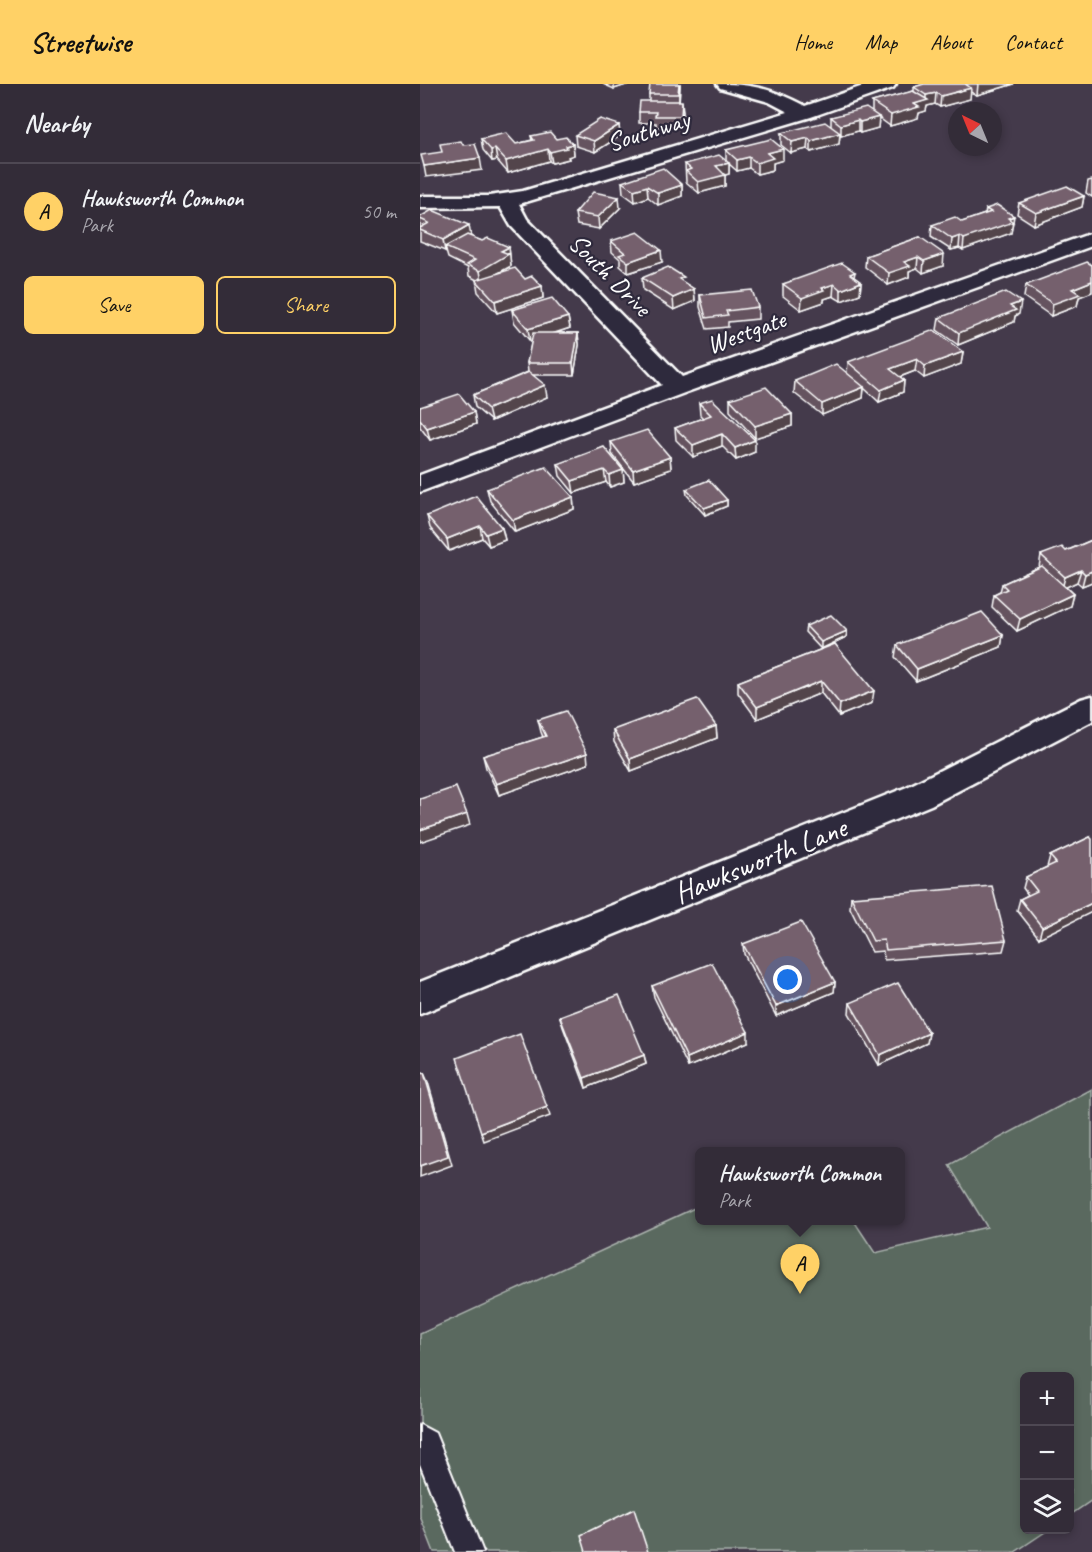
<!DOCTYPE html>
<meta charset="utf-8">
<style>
:root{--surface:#332c38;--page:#3e3843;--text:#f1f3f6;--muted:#a9a7ae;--line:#4e4853;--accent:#ffd166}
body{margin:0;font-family:Caveat,sans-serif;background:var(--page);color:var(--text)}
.controls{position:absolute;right:18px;bottom:18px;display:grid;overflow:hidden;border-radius:9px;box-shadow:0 3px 9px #0003}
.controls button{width:54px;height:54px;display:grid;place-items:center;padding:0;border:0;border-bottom:2px solid var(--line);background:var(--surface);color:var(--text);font:30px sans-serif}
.compass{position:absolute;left:528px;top:18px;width:54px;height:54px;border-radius:50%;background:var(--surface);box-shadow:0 3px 9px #0003;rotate:317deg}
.you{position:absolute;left:368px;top:896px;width:21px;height:21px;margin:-15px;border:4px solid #fff;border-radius:50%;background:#1a73e8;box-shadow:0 0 0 9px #1a73e833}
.badge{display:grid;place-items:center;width:39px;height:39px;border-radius:50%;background:var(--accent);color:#111;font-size:20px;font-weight:700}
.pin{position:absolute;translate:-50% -50px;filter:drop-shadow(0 2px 3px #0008)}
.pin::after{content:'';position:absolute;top:32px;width:21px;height:18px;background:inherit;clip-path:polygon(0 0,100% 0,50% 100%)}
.popup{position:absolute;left:275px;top:1063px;width:210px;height:78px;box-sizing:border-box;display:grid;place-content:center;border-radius:9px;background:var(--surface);filter:drop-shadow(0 2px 4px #0005);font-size:20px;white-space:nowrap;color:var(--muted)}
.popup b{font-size:22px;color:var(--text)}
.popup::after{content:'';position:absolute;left:50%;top:100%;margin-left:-12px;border:12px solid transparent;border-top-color:var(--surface)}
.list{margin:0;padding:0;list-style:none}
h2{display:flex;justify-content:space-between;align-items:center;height:78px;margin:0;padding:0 24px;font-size:26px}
h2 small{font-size:20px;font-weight:400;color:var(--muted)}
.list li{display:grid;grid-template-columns:39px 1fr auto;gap:18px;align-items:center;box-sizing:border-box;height:96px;padding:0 24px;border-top:2px solid var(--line)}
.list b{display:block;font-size:22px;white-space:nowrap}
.list p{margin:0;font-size:20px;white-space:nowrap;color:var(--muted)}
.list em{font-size:20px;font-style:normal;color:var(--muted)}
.actions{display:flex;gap:12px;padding:18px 24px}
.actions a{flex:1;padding:14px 0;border:2px solid var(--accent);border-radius:9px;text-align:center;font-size:21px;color:var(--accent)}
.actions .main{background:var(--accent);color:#111}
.icon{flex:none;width:33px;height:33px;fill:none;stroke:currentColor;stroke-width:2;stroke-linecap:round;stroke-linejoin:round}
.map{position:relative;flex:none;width:672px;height:1468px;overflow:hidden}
header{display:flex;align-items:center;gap:36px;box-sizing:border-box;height:84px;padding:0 30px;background:var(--accent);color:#111}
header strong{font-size:28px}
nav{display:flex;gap:33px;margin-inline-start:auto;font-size:21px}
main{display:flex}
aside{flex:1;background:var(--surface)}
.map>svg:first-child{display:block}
.green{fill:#5a695f;stroke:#acb4af;stroke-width:1.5}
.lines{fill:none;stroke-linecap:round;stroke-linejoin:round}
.lane-casing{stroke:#fff;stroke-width:4}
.street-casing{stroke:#fff;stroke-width:5}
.secondary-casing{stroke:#fff;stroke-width:5}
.lane{fill:#2f2a3d;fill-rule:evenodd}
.street{fill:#2f2a3d;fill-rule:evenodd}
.secondary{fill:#2f2a3d;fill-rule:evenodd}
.wall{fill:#65535e;stroke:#fff;stroke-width:1.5}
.shaded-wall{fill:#52444c;stroke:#fff;stroke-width:1.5}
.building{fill:#75616d;stroke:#fff;stroke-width:1.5}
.labels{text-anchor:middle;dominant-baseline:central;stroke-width:4.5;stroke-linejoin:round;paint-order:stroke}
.far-street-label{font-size:26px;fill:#fff;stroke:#2f2a3d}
.street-label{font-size:30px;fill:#fff;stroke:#2f2a3d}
</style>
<header>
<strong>Streetwise</strong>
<nav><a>Home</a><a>Map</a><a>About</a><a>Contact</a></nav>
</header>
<main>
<aside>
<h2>Nearby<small></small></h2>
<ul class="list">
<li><span class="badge">A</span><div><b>Hawksworth Common</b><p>Park</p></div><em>50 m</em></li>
</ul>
<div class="actions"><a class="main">Save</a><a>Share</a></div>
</aside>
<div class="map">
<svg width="672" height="1468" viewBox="0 0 672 1468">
<rect width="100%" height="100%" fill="#443a4b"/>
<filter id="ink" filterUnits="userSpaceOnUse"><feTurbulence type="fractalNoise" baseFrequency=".0167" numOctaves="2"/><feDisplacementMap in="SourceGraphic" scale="12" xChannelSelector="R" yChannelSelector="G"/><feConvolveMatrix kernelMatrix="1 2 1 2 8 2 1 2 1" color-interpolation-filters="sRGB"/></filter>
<g filter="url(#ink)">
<path class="green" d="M672 1005V1416L650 1431V1292H604V1446H628L595 1468H14L0 1432V1250L279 1122 280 1136 434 1137 455 1169 567 1143 529 1081Z"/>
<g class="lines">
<defs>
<path id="lane" d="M0 1341 15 1349 63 1468H35L0 1380Z"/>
<path id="street" d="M297 0C333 0 353 5 385 22L449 0H476L473 4 391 33 99 120 107 135 262 293 672 149V162L267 308 0 408V391L242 301 91 142 80 123 0 124V112H69L103 107 368 28 349 18 300 4Z"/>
<path id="secondary" d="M672 612V637L511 721 0 930V898L487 703 661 615Z"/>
</defs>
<use href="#lane" class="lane-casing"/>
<use href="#street" class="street-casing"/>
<use href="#secondary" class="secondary-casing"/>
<use href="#lane" class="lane"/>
<use href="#street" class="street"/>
<use href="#secondary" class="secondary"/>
</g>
<g class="wall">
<path d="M183 0H209L194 5Z"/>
<path d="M260 0 259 17 263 28 261 43H236V39H219V28L229 17V10Z"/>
<path d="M504 0H594L557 11 550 8V15L520 23 515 20 507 22 506 27 499 29 498 34 470 42 459 34 458 44 440 49 438 47 421 52 420 51 419 60 391 68 387 65 371 69 361 61V49L411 42V33L452 28V18L494 7V3Z"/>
<path d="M199 41 200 52 175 68 156 62 155 51Z"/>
<path d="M111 52 136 55 153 60 154 71 148 73 149 75 132 79 129 77 88 89 77 76 72 77 63 66 61 55 96 60 112 56Z"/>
<path d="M306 66 363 76 353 79V86L337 90 329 84 317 87 309 80V90L305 91V102L279 109 266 98 265 80 306 76Z"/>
<path d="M672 96V113L666 109 668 97Z"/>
<path d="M202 98 262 101V112L238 121 228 113 215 118 203 109Z"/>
<path d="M664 112 662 123 614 141 597 130 599 119Z"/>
<path d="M200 124 179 145 157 141 155 129Z"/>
<path d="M566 125 593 137 591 149 543 166 539 164 531 166 511 153 512 141 542 138 565 130Z"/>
<path d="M0 133 62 157 89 163 91 182 77 190 105 195 122 202 123 214 77 229 58 208 56 196H57L49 192 48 184 28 174 26 167H25L0 157Z"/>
<path d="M500 153 523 182 503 189 497 184 489 187V193L468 201 445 183 446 172Z"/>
<path d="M191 157 242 178 208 189 200 182V175L192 168Z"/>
<path d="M672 181V208L659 213 657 222 631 232 604 213 606 201Z"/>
<path d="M435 188 434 193 441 198 440 210 421 217 413 212 404 215V218L381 226 363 212V200Z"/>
<path d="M222 194 264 199 274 205 275 217 254 226 223 206Z"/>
<path d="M280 211 338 223V235L308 238V243L287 245 280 223Z"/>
<path d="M92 226 148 233 150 244 135 249H158L159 261 154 291H113L127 313 71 337 55 323 53 311 108 288 107 279 112 256 110 257 94 238Z"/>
<path d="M599 230 595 232 594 238 538 261 517 246 519 234Z"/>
<path d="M543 268 541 280 504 294 495 287 480 293 484 296 483 308 459 318 444 304 443 314 402 331 374 309 375 297 427 289 428 278Z"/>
<path d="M310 315 372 330V342L335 354 310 327Z"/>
<path d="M279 319 335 368 316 376 302 362 273 373 256 356 255 344 283 334 280 331Z"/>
<path d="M0 323 54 328 56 340 10 356 0 343Z"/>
<path d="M191 358 250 373 251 385 214 398 192 370Z"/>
<path d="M138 380 203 386 204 398 190 403 186 398 154 409 140 392Z"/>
<path d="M67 405 153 413 154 425 95 448 70 417Z"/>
<path d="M266 405 307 416V422L285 431 267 411Z"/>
<path d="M7 432 82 444 85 456 69 462 62 454 29 467 10 444Z"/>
<path d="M672 456V498L662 502 657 498 646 503 653 510 650 522 597 547 572 523 574 511 580 508 582 500 619 483 621 471 646 467Z"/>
<path d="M386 542 427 547 426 553 401 565 385 548Z"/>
<path d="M583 551 581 563 496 597 475 573 477 561Z"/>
<path d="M415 560 452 619 419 632 401 609 337 635 318 609V598Z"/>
<path d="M118 636 168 680 79 711 66 684 63 672 123 653 121 648Z"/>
<path d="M296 642 297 654 211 687 194 658 193 646Z"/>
<path d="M670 753 619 854 597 826 600 815 608 811 603 804 606 793 627 783 630 772Z"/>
<path d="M431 813 586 856 583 867 464 876 463 867 452 868 430 824Z"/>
<path d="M323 860 415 898 414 908 356 932 324 870Z"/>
<path d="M232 902 328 958 268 983 234 913Z"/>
<path d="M430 919 509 949 507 959 459 981 429 929Z"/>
<path d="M140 933 224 971 226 980 166 1004 143 943Z"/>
</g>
<g class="shaded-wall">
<path d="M194 0H209L194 5Z"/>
<path d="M259 0H260V3L259 21Z"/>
<path d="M558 0H594L557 11Z"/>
<path d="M551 4 550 15 520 23 521 12Z"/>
<path d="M516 9 515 20 507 22 506 27 499 29 498 34 470 42 471 31 494 20 506 16V11Z"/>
<path d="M262 17 263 28 261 43V32Z"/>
<path d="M459 33 458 44 440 49V38Z"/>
<path d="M438 36V47L421 52V41Z"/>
<path d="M199 41 200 52 175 68 174 57Z"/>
<path d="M420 49 419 60 391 68V57Z"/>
<path d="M388 54 387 65 371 69 372 58Z"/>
<path d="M153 60 154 71 148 73 149 75 132 79 130 68Z"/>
<path d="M75 65 77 76 72 77 71 66Z"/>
<path d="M128 65 129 77 88 89 86 77Z"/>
<path d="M363 65V76L353 79V86L337 90V79L347 69Z"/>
<path d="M329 73V84L317 87V76Z"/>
<path d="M60 74 62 86 6 93 4 82Z"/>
<path d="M309 79V90L305 91V102L279 109 278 98 296 82Z"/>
<path d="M262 101V112L238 121V109Z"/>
<path d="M227 102 228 113 215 118 214 106Z"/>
<path d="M664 112 662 123 614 141 616 129Z"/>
<path d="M199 113 200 124 179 145 178 133Z"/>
<path d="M594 132 591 149 543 166 544 155Z"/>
<path d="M49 141 51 153 25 163 26 167H25L23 156Z"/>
<path d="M540 152 539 164 531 166 532 155Z"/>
<path d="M89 163 91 182 62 198 60 187 81 167Z"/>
<path d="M241 166 242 178 208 189V178Z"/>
<path d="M524 170 523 182 503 189 504 177Z"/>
<path d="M498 173 497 184 489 187V193L468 201 469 189 484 178Z"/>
<path d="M672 197V208L659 213 657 222 631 232 633 220 652 205Z"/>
<path d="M441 198 440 210 421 217V206Z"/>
<path d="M414 200 413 212 404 215V218L381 226 382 214 402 204Z"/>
<path d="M122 202 123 214 77 229 75 217Z"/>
<path d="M274 205 275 217 254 226 253 214Z"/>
<path d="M601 218 599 230 595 232 594 238 538 261 539 249 590 222Z"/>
<path d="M148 233 150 244 110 257 108 245Z"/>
<path d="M158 249 159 261 154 291 153 279Z"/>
<path d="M543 268 541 280 504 294 505 282Z"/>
<path d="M497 275 495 287 469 297 470 285Z"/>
<path d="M484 296 483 308 459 318 461 306Z"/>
<path d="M125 301 127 313 71 337 68 325Z"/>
<path d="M444 303 443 314 402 331V320Z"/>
<path d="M54 328 56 340 10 356 7 344Z"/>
<path d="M372 330V342L335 354V342Z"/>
<path d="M302 350V362L273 373V361Z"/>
<path d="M335 356V368L316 376 315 364Z"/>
<path d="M250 373 251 385 214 398 213 386Z"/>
<path d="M184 386 186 398 154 409 152 397Z"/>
<path d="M203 386 204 398 190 403 189 391Z"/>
<path d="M153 413 154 425 95 448 93 436Z"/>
<path d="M307 416V422L285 431 284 424Z"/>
<path d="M60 442 62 454 29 467 27 455Z"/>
<path d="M82 444 85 456 69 462 66 450Z"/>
<path d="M661 486 657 498 642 505 645 493Z"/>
<path d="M672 487V498L662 502 665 490Z"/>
<path d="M653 510 650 522 597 547 600 535Z"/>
<path d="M427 547 426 553 401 565V558Z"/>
<path d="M583 551 581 563 496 597 497 585Z"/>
<path d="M401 597V609L337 635V623Z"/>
<path d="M454 607 452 619 419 632 420 620Z"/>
<path d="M296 642 297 654 211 687 210 675Z"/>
<path d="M167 669 168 680 79 711 76 700Z"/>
<path d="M47 730 50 741 0 758V746Z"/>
<path d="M672 819V828L619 854 622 843Z"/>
<path d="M415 898 414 908 356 932V922Z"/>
<path d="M328 948V958L268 983 267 974Z"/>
<path d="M509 949 507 959 459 981 460 971Z"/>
<path d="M224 971 226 980 166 1004 164 994Z"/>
<path d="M4 989 8 998 32 1081 0 1093Z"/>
<path d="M127 1023 130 1032 64 1057 61 1048Z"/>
</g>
<g class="building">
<path d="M230 0H259L258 10H229Z"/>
<path d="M504 0H545L551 4 521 12 516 9 506 11 494 3Z"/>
<path d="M493 7 508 16 494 20 499 23 471 31 452 18Z"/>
<path d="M220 17H262L261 32H235L236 28H219Z"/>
<path d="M446 24 459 33 440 38 438 36 421 41 411 33Z"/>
<path d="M180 35 199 41 174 57 155 51Z"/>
<path d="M405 38 420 49 391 57 388 54 372 58 361 49Z"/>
<path d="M130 48 136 55 146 53 153 60 146 62 147 64 130 68 128 65 86 77 75 65 71 66 61 55 86 49 96 60 114 56 111 52Z"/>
<path d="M351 55 363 65 347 69 353 74 337 79 329 73 317 76 306 66Z"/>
<path d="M41 57 43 61 55 60 60 74 4 82 1 71 22 68 20 60Z"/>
<path d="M299 71 309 79 296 82 305 91 278 98 266 87 271 85 265 80Z"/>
<path d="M243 84 262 101 238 109 227 102 214 106 202 98Z"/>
<path d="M647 102 664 112 616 129 599 119Z"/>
<path d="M173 108 199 113 178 133 155 129Z"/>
<path d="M577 121 594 132 588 134 593 138 544 155 540 152 532 155 512 141 535 133 542 138 571 128 566 125Z"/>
<path d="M12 126 49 141 23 156 0 146V144L9 139 0 135V133Z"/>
<path d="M218 148 241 166 208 178 199 171 205 169 191 157Z"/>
<path d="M47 151 62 157 68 154 89 163 81 167 89 170 60 187 47 181 55 176 25 163Z"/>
<path d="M500 153 524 170 504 177 498 173 484 178 490 182 469 189 446 172Z"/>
<path d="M667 178 672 181V197L652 205 660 210 633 220 606 201Z"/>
<path d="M422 179 435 188 430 190 441 198 421 206 414 200 402 204 404 206 382 214 363 200Z"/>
<path d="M248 183 264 193 259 195 274 205 253 214 222 194Z"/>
<path d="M95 184 105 195 112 192 122 202 75 217 56 196Z"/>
<path d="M332 206 338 223 306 227 308 231 286 234 280 211Z"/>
<path d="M586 208 601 218 590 222 596 226 539 249 519 234Z"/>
<path d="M132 214 148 233 108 245 92 226Z"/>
<path d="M514 246 543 268 505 282 497 275 470 285 484 296 461 306 428 278Z"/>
<path d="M113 249H158L153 279H107Z"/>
<path d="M416 280 444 303 402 320 375 297Z"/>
<path d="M109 288 125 301 68 325 53 311Z"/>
<path d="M346 303 372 330 335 342 310 315Z"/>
<path d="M39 310 54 328 7 344 0 335V323Z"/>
<path d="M292 315 335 356 315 364 302 350 273 361 255 344 291 331 279 319Z"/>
<path d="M227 346 250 373 213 386 191 358Z"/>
<path d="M184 363 203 386 189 391 184 386 152 397 138 380Z"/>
<path d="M126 383 153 413 93 436 67 405Z"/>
<path d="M289 396 307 416 284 424 266 405Z"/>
<path d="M56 412 82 444 66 450 60 442 27 455 7 432Z"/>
<path d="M672 456V487L665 490 661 486 645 493 621 471 642 463 646 467Z"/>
<path d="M622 482 653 510 600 535 574 511 587 505 582 500Z"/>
<path d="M562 528 583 551 497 585 477 561Z"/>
<path d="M411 531 427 547 401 558 386 542Z"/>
<path d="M415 560 454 607 420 620 401 597 337 623 318 598Z"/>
<path d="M277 615 296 642 210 675 193 646Z"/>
<path d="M146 627 167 669 76 700 63 672 126 652 118 636Z"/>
<path d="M36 703 47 730 0 746V715Z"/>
<path d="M670 753 672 755V819L622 843 600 815 617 807 606 793 636 779 630 772Z"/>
<path d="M572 802 586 856 466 866 464 856 453 857 431 813Z"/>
<path d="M381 838 415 898 356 922 323 860Z"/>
<path d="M292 879 328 948 267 974 232 902Z"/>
<path d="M478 899 509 949 460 971 430 919Z"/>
<path d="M199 911 224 971 164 994 140 933Z"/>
<path d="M100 950 127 1023 61 1048 37 974Z"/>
<path d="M4 989 28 1072 0 1082V990Z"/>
<path d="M214 1425 228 1468H166L161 1451Z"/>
</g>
</g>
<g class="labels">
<g class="far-street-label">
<text transform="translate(228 47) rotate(-17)">Southway</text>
<text transform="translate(190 191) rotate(45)">South Drive</text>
<text transform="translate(326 248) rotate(-20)">Westgate</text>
</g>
<g class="street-label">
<text transform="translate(340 776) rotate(-22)">Hawksworth Lane</text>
</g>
</g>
</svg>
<div class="controls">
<button>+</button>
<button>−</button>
<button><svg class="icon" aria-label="layers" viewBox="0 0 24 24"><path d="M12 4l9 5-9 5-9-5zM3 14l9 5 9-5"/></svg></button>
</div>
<svg class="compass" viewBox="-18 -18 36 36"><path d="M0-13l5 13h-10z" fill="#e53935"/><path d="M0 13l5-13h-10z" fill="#a9a7ae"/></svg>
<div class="you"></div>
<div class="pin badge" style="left:380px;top:1210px">A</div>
<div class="popup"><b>Hawksworth Common</b>Park</div>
</div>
</main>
